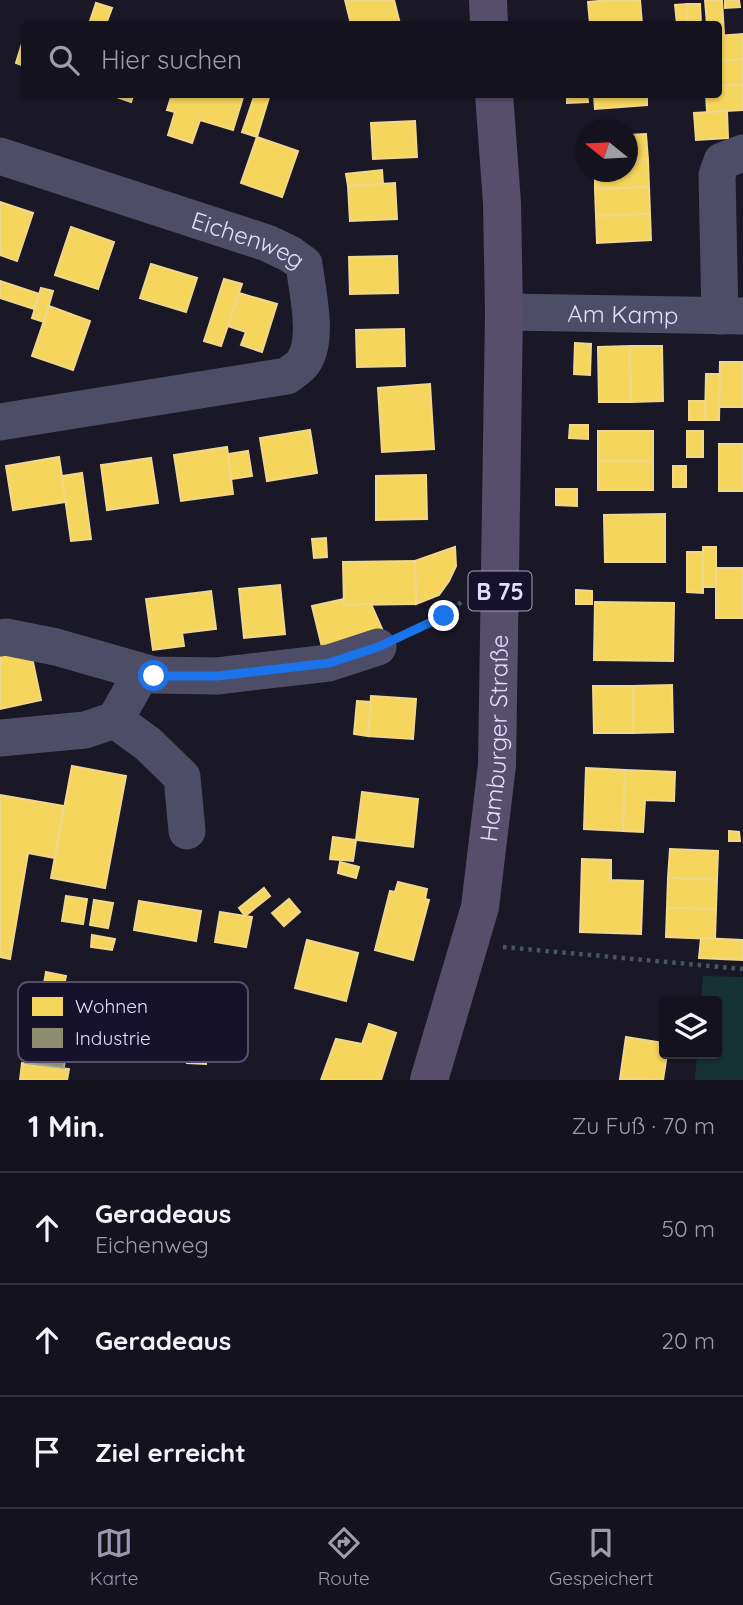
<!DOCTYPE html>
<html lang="de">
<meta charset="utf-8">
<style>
:root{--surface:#14121c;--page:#212029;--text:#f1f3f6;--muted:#9d9ea3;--line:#33323b;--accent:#9b98b3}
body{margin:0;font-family:Quicksand,sans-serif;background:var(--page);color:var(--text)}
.controls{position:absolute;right:21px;bottom:21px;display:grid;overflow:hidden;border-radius:7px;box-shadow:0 2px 5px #0004}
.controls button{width:63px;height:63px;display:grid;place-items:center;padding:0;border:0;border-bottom:2px solid var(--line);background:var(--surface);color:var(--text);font:35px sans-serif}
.compass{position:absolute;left:575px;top:119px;width:63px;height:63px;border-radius:50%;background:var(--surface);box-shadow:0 2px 5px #0004;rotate:288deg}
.stop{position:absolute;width:21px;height:21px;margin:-16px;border:5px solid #1a73e8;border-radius:50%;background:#fff}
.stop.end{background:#1a73e8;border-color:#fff;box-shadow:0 2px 7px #0008}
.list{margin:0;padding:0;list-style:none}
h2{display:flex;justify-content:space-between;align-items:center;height:91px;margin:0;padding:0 28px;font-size:30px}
h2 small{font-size:23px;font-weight:400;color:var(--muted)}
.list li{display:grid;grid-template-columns:46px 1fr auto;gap:21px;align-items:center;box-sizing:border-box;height:112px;padding:0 28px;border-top:2px solid var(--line)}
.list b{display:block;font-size:26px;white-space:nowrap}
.list p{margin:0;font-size:23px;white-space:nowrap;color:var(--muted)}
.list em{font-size:23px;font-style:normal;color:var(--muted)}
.icon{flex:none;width:38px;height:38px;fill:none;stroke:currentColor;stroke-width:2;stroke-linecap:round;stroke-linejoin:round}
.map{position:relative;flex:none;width:743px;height:1080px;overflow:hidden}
.search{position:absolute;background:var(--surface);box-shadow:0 2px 5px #0004;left:21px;right:21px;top:21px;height:77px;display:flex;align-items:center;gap:18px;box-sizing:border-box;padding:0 24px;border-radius:7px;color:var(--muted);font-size:26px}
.sheet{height:427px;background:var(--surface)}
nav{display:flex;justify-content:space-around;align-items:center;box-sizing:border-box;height:98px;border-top:2px solid var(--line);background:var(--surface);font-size:19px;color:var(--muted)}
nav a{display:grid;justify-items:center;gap:4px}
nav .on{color:var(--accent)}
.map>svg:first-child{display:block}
.green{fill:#163233}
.homes{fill:#f6d55c;stroke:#f0d78d;stroke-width:2}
.industry{fill:#8c8c6e;stroke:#a6a49a;stroke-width:2}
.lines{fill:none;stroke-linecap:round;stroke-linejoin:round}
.path{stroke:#485563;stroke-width:4.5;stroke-dasharray:3.5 5;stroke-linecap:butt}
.minor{stroke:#4e4d67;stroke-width:37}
.major{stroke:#564e6b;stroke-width:38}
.route{stroke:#1a73e8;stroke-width:9}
.labels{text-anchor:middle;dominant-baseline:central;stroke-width:7;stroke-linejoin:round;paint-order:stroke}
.shield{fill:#16122c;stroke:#a4a0c0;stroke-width:2}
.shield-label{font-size:23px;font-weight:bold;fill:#e1ddff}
.street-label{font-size:24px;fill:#e1ddff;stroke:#16122c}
.key{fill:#16122c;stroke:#534f6b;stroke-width:2}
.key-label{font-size:19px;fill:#e1ddff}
</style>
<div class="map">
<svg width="743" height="1080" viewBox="0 0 743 1080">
<rect width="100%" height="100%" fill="#1a1826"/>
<path class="green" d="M703 976 743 977V1080H695L697 1054H717V1001H701Z"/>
<g class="homes">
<path d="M345 0H394L400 24H351Z"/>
<path d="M609 0H640L642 24H590L588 2Z"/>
<path d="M705 0H722L724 35 718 36V24H707Z"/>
<path d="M725 0H739L740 7 725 8Z"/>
<path d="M96 3 112 8 106 24H89Z"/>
<path d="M687 4 688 24H677L675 5Z"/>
<path d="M687 4H700L701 24H688Z"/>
<path d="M743 34V59L718 61V36Z"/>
<path d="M24 37V66L16 63Z"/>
<path d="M743 59V85L718 86V61Z"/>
<path d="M743 85V110L707 112 706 94H718V86Z"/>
<path d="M108 94H134L131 102Z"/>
<path d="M172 94H244L233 130 200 120 192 143 168 135 175 112 167 110Z"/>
<path d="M255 94H270L257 137 242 132Z"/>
<path d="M567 94H587L588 102 567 103Z"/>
<path d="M594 94H647V105L595 109Z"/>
<path d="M727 111 728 138 696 140 694 113Z"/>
<path d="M415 121 417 157 373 159 371 123Z"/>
<path d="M646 134 648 160 628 161V135Z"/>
<path d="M257 137 298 151 282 197 241 183Z"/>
<path d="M648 160 649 187 595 189V172H628V161Z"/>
<path d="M382 170 383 184 348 186 346 174Z"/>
<path d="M395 183 397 219 350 221 348 186Z"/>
<path d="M649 187 650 214 596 216 595 189Z"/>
<path d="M0 202 33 213 17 261 0 255Z"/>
<path d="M650 214 651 240 597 243 596 216Z"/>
<path d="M71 227 114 242 98 289 55 275Z"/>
<path d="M397 256 398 293 350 294 349 257Z"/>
<path d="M151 264 197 278 186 312 140 298Z"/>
<path d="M224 279 242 284 221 346 204 341Z"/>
<path d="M0 281 39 294 34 309 0 298Z"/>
<path d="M41 288 53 291 44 322 32 318Z"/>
<path d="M239 293 277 304 262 352 241 345 246 332 228 326Z"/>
<path d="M49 306 90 321 73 370 32 356Z"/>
<path d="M404 329 405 366 357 367 356 330Z"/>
<path d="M575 343 591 344 590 375 574 374Z"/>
<path d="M630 346 631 402H599L598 347Z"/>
<path d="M630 346H662L663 401 631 402Z"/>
<path d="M720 362H743V407H719Z"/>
<path d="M706 374H720L719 420H705Z"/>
<path d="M430 384 434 449 382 452 378 388Z"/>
<rect x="689" y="401" width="16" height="19"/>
<path d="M570 425H588V439L569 438Z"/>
<path d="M310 430 317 473 267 481 260 438Z"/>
<rect x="598" y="431" width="55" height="30"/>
<rect x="687" y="431" width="16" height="26"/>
<rect x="719" y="444" width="24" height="47"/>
<path d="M227 447 233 494 181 501 174 455Z"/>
<path d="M248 451 252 476 231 479 228 454Z"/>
<path d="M59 457 66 502 13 510 6 466Z"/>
<path d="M151 458 158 503 107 510 101 465Z"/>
<rect x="598" y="461" width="55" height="29"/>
<rect x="673" y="466" width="13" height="21"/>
<path d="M82 473 91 539 71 541 62 476Z"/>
<path d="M426 475 427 519 376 520V476Z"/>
<path d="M556 489H577V506L556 505Z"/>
<path d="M665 514V562H605L604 515Z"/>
<path d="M326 538 327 557 314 558 312 539Z"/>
<path d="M455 547 456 566 449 581 439 595 416 604 415 561Z"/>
<rect x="703" y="547" width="13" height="40"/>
<path d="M687 552H703V593L687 592Z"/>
<path d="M415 561 416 604 344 605 343 562Z"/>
<rect x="716" y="568" width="27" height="50"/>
<path d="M280 585 285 634 244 638 239 589Z"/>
<path d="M576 590 592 591V604H576Z"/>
<path d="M211 591 216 629 182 633 184 646 153 650 146 599Z"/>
<path d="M344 599V605L371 604 383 631 322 647 312 606Z"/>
<path d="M595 602 674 603 673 661 594 660Z"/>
<path d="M30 648 41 700 0 709V654Z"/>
<path d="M672 685 673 732 633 733V686Z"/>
<path d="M593 686H633V733H594Z"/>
<path d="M371 696 416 699 413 739 368 736Z"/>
<path d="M357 701 371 702 368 736 354 734Z"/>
<path d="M72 766 126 776 105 888 51 878Z"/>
<path d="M586 768 625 770 623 831 584 829Z"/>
<path d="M625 770 675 772 674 801 645 800 643 832 623 831Z"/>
<path d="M362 792 418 799 413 847 356 840Z"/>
<path d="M0 795 64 806 55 858 28 853 10 959 0 957Z"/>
<path d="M729 831 739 832 740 841H729Z"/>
<path d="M333 837 356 840 353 861 330 859Z"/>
<path d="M670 849 718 851 717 880 668 878Z"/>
<path d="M582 859 611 860V880L643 881 641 934 580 932Z"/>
<path d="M340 862 359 867 356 878 338 873Z"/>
<path d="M668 878 717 880 716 909 667 908Z"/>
<path d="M398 882 427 889 425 899 429 900 413 960 375 950 390 891 395 892Z"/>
<path d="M264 888 270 896 245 916 239 908Z"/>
<path d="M66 896 87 899 83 924 62 921Z"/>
<path d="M289 899 300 912 284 926 272 913Z"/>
<path d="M94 900 113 903 108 928 90 925Z"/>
<path d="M139 901 201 911 196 941 134 930Z"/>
<path d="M667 908 716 909 715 939 666 937Z"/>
<path d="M220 912 252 917 246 947 215 942Z"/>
<path d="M92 935 115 939 112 950 91 947Z"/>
<path d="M701 938 743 940V960L699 958Z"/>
<path d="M307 940 358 953 346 1001 295 988Z"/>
<path d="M46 972 66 976 61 999 42 996Z"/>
<path d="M369 1024 396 1033 381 1080H321L336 1039 362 1044Z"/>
<path d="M626 1037 664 1043V1054H667L663 1080 620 1079Z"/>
<path d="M189 1040 208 1041 206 1064 187 1063Z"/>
<path d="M22 1063 69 1069 67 1080H20Z"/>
</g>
<path class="industry" d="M67 1038 64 1068 25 1063 26 1052Z"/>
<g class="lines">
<g class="path">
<path d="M407 634 444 616 465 599"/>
<path d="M503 947 743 969"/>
</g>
<g class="minor">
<path id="s1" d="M0 156 267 243 290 254 304 264C307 290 319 338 304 361 301 367 292 372 287 376L0 422"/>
<path id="s2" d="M504 312 743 316"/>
<path d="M720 316 717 175 722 161 743 153"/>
<path d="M0 638 6 637 56 647 154 675 217 676 329 663 378 647"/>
<path d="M115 720 148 744 182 777 187 831"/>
<path d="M0 738 85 730 115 720 142 672"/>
</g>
<g class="major">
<path d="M488 0 489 24"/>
<path id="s3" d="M429 1080 480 907 497 765 504 312 502 203 494 94"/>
</g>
</g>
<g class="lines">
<path class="route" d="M154 676H217L329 663 378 647 444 616"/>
</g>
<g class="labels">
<rect class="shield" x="468.5" y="571.5" width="63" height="39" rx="5"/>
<g class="shield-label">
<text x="500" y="591">B 75</text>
</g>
<g class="street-label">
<text stroke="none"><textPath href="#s1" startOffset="262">Eichenweg</textPath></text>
<text stroke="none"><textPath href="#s2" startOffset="119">Am Kamp</textPath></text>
<text stroke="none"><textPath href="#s3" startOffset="350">Hamburger Straße</textPath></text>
</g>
</g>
<rect x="18" y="982" width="230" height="80" rx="10" class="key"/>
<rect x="32" y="997" width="31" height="19" fill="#f6d55c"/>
<rect x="32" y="1028" width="31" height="20" fill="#8c8c6e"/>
<g class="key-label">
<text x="75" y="1013">Wohnen</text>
<text x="75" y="1045">Industrie</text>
</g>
</svg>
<div class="controls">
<button><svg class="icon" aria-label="layers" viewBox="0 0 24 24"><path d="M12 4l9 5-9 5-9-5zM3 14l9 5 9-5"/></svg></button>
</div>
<svg class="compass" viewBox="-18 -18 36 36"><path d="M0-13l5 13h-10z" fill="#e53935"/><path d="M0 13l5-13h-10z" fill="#9d9ea3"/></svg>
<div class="stop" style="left:154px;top:676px"></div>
<div class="stop end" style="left:444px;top:616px"></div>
<div class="search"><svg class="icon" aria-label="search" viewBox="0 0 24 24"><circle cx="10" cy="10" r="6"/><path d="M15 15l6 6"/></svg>Hier suchen</div>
</div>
<section class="sheet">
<h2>1 Min.<small>Zu Fuß · 70 m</small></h2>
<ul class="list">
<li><svg class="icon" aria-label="ahead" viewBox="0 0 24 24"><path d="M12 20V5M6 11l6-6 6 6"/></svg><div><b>Geradeaus</b><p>Eichenweg</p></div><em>50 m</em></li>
<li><svg class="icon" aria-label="ahead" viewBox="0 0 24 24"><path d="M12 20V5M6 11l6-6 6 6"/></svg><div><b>Geradeaus</b></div><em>20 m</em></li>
<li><svg class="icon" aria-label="arrive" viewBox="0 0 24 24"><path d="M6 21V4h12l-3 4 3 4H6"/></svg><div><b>Ziel erreicht</b></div></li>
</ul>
</section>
<nav>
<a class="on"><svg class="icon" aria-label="map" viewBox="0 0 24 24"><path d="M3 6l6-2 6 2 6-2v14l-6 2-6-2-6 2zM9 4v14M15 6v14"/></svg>Karte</a>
<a><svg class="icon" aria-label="directions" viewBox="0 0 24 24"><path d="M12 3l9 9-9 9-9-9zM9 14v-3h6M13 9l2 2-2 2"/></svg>Route</a>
<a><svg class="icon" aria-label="saved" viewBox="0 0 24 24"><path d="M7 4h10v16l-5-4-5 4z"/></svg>Gespeichert</a>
</nav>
